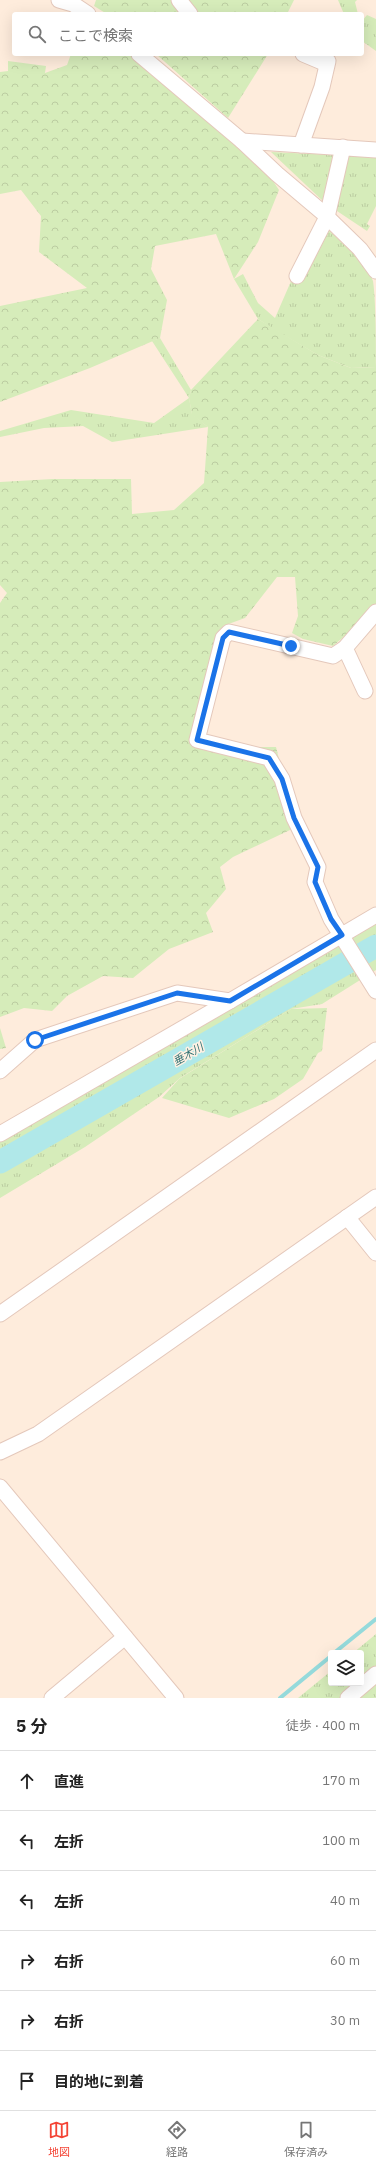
<!DOCTYPE html>
<html lang="ja">
<meta charset="utf-8">
<style>
:root{--surface:#fff;--page:#f6f6f6;--text:#222;--muted:#767676;--line:#e0e0e0;--accent:#f44435}
body{margin:0;font-family:"IBM Plex Sans","Noto Sans JP",sans-serif;background:var(--page);color:var(--text)}
.controls{position:absolute;right:12px;bottom:12px;display:grid;overflow:hidden;border-radius:4px;box-shadow:0 4px 16px #0002}
.controls button{width:36px;height:36px;display:grid;place-items:center;padding:0;border:0;border-bottom:1px solid var(--line);background:var(--surface);color:var(--text);font:20px sans-serif}
.stop{position:absolute;width:12px;height:12px;margin:-9px;border:3px solid #1a73e8;border-radius:50%;background:#fff}
.stop.end{background:#1a73e8;border-color:#fff;box-shadow:0 1px 4px #0008}
.list{margin:0;padding:0;list-style:none}
h2{display:flex;justify-content:space-between;align-items:center;height:52px;margin:0;padding:0 16px;font-size:17px}
h2 small{font-size:13px;font-weight:400;color:var(--muted)}
.list li{display:grid;grid-template-columns:26px 1fr auto;gap:12px;align-items:center;box-sizing:border-box;height:60px;padding:0 16px;border-top:1px solid var(--line)}
.list b{display:block;font-size:15px;white-space:nowrap}
.list em{font-size:13px;font-style:normal;color:var(--muted)}
.icon{flex:none;width:22px;height:22px;fill:none;stroke:currentColor;stroke-width:2;stroke-linecap:round;stroke-linejoin:round}
.map{position:relative;flex:none;width:376px;height:1698px;overflow:hidden}
.search{position:absolute;background:var(--surface);box-shadow:0 4px 16px #0002;left:12px;right:12px;top:12px;height:44px;display:flex;align-items:center;gap:10px;box-sizing:border-box;padding:0 14px;border-radius:4px;color:var(--muted);font-size:15px}
.sheet{height:412px;background:var(--surface)}
nav{display:flex;justify-content:space-around;align-items:center;box-sizing:border-box;height:56px;border-top:1px solid var(--line);background:var(--surface);font-size:11px;color:var(--muted)}
nav a{display:grid;justify-items:center;gap:2px}
nav .on{color:var(--accent)}
.map>svg:first-child{display:block}
.grass{fill:url(#grass-tufts)}
.forest{fill:url(#forest-crowns)}
.lines{fill:none;stroke-linecap:round;stroke-linejoin:round}
.stream{stroke:#95dadb;stroke-width:4}
.river{stroke:#b0e8e9;stroke-width:23}
.minor-casing{stroke:#e4c8bb;stroke-width:17}
.minor{stroke:#fff;stroke-width:15}
.route{stroke:#1a73e8;stroke-width:5}
.labels{text-anchor:middle;dominant-baseline:central;stroke-width:3;stroke-linejoin:round;paint-order:stroke}
.water-label{font-size:11px;font-style:italic;fill:#347476;stroke:#fff1e4}
</style>
<div class="map">
<svg width="376" height="1698" viewBox="0 0 376 1698">
<defs>
<pattern id="grass-tufts" width="24" height="20" patternUnits="userSpaceOnUse"><rect width="24" height="20" fill="#d6ecba"/><path d="M3 7l-1-3M5 7V3M7 7l1-3M15 17l-1-3M17 17v-4M19 17l1-3" fill="none" stroke="#bbcca1"/></pattern>
<pattern id="forest-crowns" width="20" height="18" patternUnits="userSpaceOnUse"><rect width="20" height="18" fill="#d6ecba"/><path d="M2 6a3 3 0 1 1 6 0M12 15a3 3 0 1 1 6 0" fill="none" stroke="#bbcca1"/></pattern>
</defs>
<rect width="100%" height="100%" fill="#feecdc"/>
<g class="grass">
<path d="M338 0H357L355 2 358 14H344Z"/>
<path d="M367 15 376 19V51L362 41V21Z"/>
<path d="M343 147 376 152V206L367 224 370 226 367 231 334 209Z"/>
<path d="M271 152 334 155 325 203Z"/>
<path d="M324 226C339 240 366 262 373 281 376 301 376 345 376 367L351 368 318 355 275 330 258 319 234 279 243 274 258 303 275 318 295 272Z"/>
<path d="M160 338 191 390 189 398 192 414 208 427 112 442 83 426 44 428 0 437V431L71 410 154 423 189 398 152 341Z"/>
<path d="M376 918V970L322 1004 291 1009 180 1078 159 1097 85 1147 0 1198V1137Z"/>
<path d="M376 1634V1698H298L331 1671V1683H361V1653H353Z"/>
</g>
<g class="forest">
<path d="M96 0H294L287 14H107L94 6Z"/>
<path d="M71 54H133L194 106 273 181 279 190 258 242 234 279 216 234 155 246 151 269 167 300 160 338 90 368 0 402V306L87 288 39 252 41 216 21 190 0 194V72L8 71V61L46 66 45 73 67 65Z"/>
<path d="M156 54H268L228 118Z"/>
<path d="M258 319 318 355 351 368 376 367V606L368 616 333 646 303 639 292 633 298 616 295 577H277L245 618 223 626 204 747H276L290 803V830L233 857 220 867 226 889 206 913 213 932 169 949 133 978 103 976 67 996 52 1011 24 1008 0 1017V603L7 593 0 585V482L53 479H131L132 514 174 510 204 483 208 427 192 415 189 398 191 390Z"/>
<path d="M327 1008 322 1051 318 1053 303 1079 274 1099 229 1118 162 1098 179 1079 291 1009Z"/>
<path d="M0 1028 6 1048 0 1049Z"/>
</g>
<g class="lines">
<g class="stream">
<path d="M334 1653 376 1619"/>
<path d="M280 1698 331 1656"/>
</g>
<path class="river" d="M0 1162 376 946"/>
<defs>
<g id="minor">
<path d="M59 0 73 4 88 14"/>
<path d="M179 0 190 14"/>
<path d="M139 54 242 141 277 174 322 212 360 249 376 271"/>
<path d="M303 54 322 62"/>
<path d="M242 141 376 150"/>
<path d="M301 145 322 87 328 61"/>
<path d="M297 276 327 217 343 147"/>
<path d="M376 612 345 648 333 656 229 632 223 638 197 740 269 758 282 779 294 818 318 867 315 882 331 919 376 991"/>
<path d="M345 648 365 691"/>
<path d="M0 1071 35 1040 177 993 230 1001 376 915"/>
<path d="M0 1134 230 1001"/>
<path d="M347 1217 376 1253"/>
<path d="M0 1314 376 1050"/>
<path d="M0 1452 38 1434 376 1197"/>
<path d="M0 1487 176 1698"/>
<path d="M52 1698 125 1637"/>
<path d="M348 1698 376 1674"/>
</g>
</defs>
<use href="#minor" class="minor-casing"/>
<use href="#minor" class="minor"/>
</g>
<g class="lines">
<path class="route" d="M35 1040 177 993 230 1001 342 935 331 919 315 882 318 867 294 818 282 779 269 758 197 740 223 638 229 632 291 646"/>
</g>
<g class="labels">
<g class="water-label">
<text transform="translate(188 1054) rotate(-30)">垂木川</text>
</g>
</g>
</svg>
<div class="controls">
<button><svg class="icon" aria-label="layers" viewBox="0 0 24 24"><path d="M12 4l9 5-9 5-9-5zM3 14l9 5 9-5"/></svg></button>
</div>
<div class="stop" style="left:35px;top:1040px"></div>
<div class="stop end" style="left:291px;top:646px"></div>
<div class="search"><svg class="icon" aria-label="search" viewBox="0 0 24 24"><circle cx="10" cy="10" r="6"/><path d="M15 15l6 6"/></svg>ここで検索</div>
</div>
<section class="sheet">
<h2>5 分<small>徒歩 · 400 m</small></h2>
<ul class="list">
<li><svg class="icon" aria-label="ahead" viewBox="0 0 24 24"><path d="M12 20V5M6 11l6-6 6 6"/></svg><div><b>直進</b></div><em>170 m</em></li>
<li><svg class="icon" aria-label="left" viewBox="0 0 24 24"><path d="M17 20v-9H6M10 6l-5 5 5 5"/></svg><div><b>左折</b></div><em>100 m</em></li>
<li><svg class="icon" aria-label="left" viewBox="0 0 24 24"><path d="M17 20v-9H6M10 6l-5 5 5 5"/></svg><div><b>左折</b></div><em>40 m</em></li>
<li><svg class="icon" aria-label="right" viewBox="0 0 24 24"><path d="M7 20v-9h11M14 6l5 5-5 5"/></svg><div><b>右折</b></div><em>60 m</em></li>
<li><svg class="icon" aria-label="right" viewBox="0 0 24 24"><path d="M7 20v-9h11M14 6l5 5-5 5"/></svg><div><b>右折</b></div><em>30 m</em></li>
<li><svg class="icon" aria-label="arrive" viewBox="0 0 24 24"><path d="M6 21V4h12l-3 4 3 4H6"/></svg><div><b>目的地に到着</b></div></li>
</ul>
</section>
<nav>
<a class="on"><svg class="icon" aria-label="map" viewBox="0 0 24 24"><path d="M3 6l6-2 6 2 6-2v14l-6 2-6-2-6 2zM9 4v14M15 6v14"/></svg>地図</a>
<a><svg class="icon" aria-label="directions" viewBox="0 0 24 24"><path d="M12 3l9 9-9 9-9-9zM9 14v-3h6M13 9l2 2-2 2"/></svg>経路</a>
<a><svg class="icon" aria-label="saved" viewBox="0 0 24 24"><path d="M7 4h10v16l-5-4-5 4z"/></svg>保存済み</a>
</nav>
